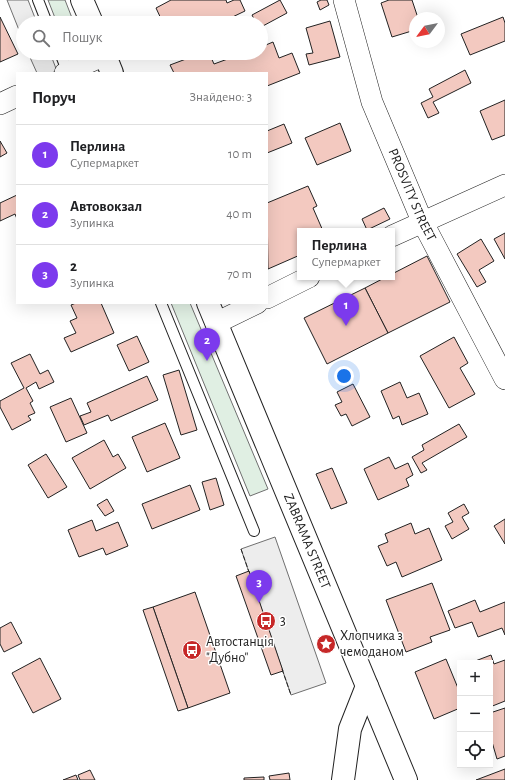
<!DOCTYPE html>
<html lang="uk">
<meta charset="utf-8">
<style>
:root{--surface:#fff;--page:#f2f2f2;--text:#202124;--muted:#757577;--line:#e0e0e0;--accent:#7c3aed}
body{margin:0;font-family:"Alegreya Sans",sans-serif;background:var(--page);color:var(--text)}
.controls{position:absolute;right:12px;bottom:12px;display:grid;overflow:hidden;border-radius:0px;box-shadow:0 4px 16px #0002}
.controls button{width:36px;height:36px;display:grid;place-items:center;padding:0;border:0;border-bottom:1px solid var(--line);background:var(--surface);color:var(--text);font:20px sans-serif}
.compass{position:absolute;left:409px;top:12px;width:36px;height:36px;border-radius:50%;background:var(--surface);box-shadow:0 4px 16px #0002;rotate:238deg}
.you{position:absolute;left:344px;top:376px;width:14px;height:14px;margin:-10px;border:3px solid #fff;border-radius:50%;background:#1a73e8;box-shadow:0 0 0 6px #1a73e833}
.badge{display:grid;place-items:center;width:26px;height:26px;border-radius:50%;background:var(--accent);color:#fff;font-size:13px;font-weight:700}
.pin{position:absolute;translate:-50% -33px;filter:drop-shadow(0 1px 2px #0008)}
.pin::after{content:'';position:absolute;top:21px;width:14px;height:12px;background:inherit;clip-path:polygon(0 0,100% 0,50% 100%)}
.popup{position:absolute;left:297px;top:228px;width:98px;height:52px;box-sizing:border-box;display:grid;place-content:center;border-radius:0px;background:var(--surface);filter:drop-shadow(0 1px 3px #0005);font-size:13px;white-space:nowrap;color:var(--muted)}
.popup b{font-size:15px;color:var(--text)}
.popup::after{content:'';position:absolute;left:50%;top:100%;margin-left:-8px;border:8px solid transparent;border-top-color:var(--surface)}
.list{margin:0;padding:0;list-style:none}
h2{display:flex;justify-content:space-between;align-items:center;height:52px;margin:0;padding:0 16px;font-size:17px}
h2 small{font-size:13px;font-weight:400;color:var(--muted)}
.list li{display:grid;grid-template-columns:26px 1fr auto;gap:12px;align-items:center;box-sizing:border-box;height:60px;padding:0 16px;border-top:1px solid var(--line)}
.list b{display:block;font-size:15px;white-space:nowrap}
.list p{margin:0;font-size:13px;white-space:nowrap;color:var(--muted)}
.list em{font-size:13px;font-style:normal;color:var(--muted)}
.icon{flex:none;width:22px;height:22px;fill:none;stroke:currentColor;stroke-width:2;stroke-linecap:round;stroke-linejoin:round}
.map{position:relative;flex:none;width:505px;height:780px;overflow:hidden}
.search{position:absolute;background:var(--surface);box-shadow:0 4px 16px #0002;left:16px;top:16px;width:252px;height:44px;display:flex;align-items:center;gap:10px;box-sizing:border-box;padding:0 14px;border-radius:22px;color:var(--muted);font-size:15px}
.panel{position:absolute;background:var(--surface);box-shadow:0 4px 16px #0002;left:16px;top:72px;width:252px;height:232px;border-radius:0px}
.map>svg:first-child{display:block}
.green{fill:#e0efe3;stroke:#6f6f6f}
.parking{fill:#ededed;stroke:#6f6f6f}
.building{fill:#f3c9c0;stroke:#222}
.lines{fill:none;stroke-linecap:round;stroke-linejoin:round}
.lane-casing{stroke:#222;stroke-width:12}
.street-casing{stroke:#222;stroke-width:22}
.secondary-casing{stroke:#222;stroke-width:24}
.lane{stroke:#fff;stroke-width:10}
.street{stroke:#fff;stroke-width:21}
.secondary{stroke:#fff;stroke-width:22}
.fence{stroke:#222;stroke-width:1;stroke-dasharray:5 2;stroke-linecap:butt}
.labels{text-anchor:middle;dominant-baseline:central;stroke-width:3;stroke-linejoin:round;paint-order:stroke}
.street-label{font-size:14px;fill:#222;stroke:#fff}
.poi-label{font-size:14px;fill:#222;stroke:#fff;text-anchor:start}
</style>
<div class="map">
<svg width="505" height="780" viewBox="0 0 505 780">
<rect width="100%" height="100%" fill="#fff"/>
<g class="green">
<path d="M48 0H65L74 23H57Z"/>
<path d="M171 303H190L268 489 250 496Z"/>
</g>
<g class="parking">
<path d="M7 0H28L37 23H23V40Z"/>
<path d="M28 53H50L57 71 51 73H37Z"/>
<path d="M275 537 326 683 291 695 241 549Z"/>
</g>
<g class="building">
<path d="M171 0H226L227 3 234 0H240L245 11 220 23H163L156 8Z"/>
<path d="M280 0 287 13 261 27V23H256L252 15Z"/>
<path d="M321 0H327L329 5 320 10 317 2Z"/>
<path d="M389 0H412L418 18H415V30L392 37 381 3Z"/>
<path d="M0 17 18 54 0 62Z"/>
<path d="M503 17 505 23V41L470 55 461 34Z"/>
<path d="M330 21 340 57 309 65 306 54 313 53 306 28Z"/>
<path d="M273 42 279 58 292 53 300 73 267 86V73H174L170 65 202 53H209L214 64 244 53H261V47Z"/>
<path d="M465 70 471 83 433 102 439 113 428 118 421 103 433 97 429 89Z"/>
<path d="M505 100V135L492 140 480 111Z"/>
<path d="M340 123 351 151 317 165 305 138Z"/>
<path d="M284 124 292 143 267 153V131Z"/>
<path d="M0 141 7 153 0 157Z"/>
<path d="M308 186 317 206 313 208 323 231H300V255L268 269 267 203Z"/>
<path d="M17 195V219L15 214 0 221V203Z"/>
<path d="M384 208 390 219 367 230 362 219Z"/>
<path d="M505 233V259L494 239Z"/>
<path d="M481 239 494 261 479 270 486 282 477 287 457 254Z"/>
<path d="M427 256 450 302 388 333 365 288 386 277H392V274Z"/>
<path d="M365 288 388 333 327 364 304 318Z"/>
<path d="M76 303H101L114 333 71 352 64 338 76 333 70 321 77 318 71 305Z"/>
<path d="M137 336 149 362 129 371 117 345Z"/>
<path d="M454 337 468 363 460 368 475 394 449 408 420 356Z"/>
<path d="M30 354 40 374 48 370 54 382 39 389 36 382 26 388 33 401 30 403 35 413 28 416 31 420 12 430 0 407V401L24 388 11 363Z"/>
<path d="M179 370 197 430 181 435 163 375Z"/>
<path d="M147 376 158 400 111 421 108 415 84 425 80 416 91 412 87 403Z"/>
<path d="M400 382 407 398 419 393 428 414 402 425 399 416 393 419 381 391Z"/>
<path d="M353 384 370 417 352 426 346 414 341 416 335 405 342 402 337 392Z"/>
<path d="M71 398 87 433 66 442 50 407Z"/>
<path d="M165 423 180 458 147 472 132 437Z"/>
<path d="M459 424 467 437 422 463 427 470 421 473 412 457 424 450 422 445Z"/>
<path d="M104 440 113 457 118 454 126 468 90 489 72 458Z"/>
<path d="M46 454 67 487 48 498 28 465Z"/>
<path d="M389 457 395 469 408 463 413 475 406 479 409 486 378 500 364 469Z"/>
<path d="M332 468 347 503 331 509 316 474Z"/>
<path d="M216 478 224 505 210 510 202 482Z"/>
<path d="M190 485 200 510 152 529 142 504Z"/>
<path d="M107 499 114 511 105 516 97 505Z"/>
<path d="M464 504 469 513 462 517 469 529 452 539 445 526 453 522 448 513Z"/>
<path d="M505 519V544L494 526Z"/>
<path d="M92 520 96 531 118 522 128 546 106 555 103 548 79 557 68 530Z"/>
<path d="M411 523 415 534 429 528 442 560 402 577 396 562 387 566 378 546 388 542 385 534Z"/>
<path d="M249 571 283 671 271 675 236 576Z"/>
<path d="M432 583 450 630 430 637 432 642 406 652 386 600Z"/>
<path d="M195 592 230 693 188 708 153 607Z"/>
<path d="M475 600 480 612 505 602V635L502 628 478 637 472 622 455 628 448 611Z"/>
<path d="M153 607 188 708 178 711 143 610Z"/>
<path d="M11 622 22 643 4 652 0 644V628Z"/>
<path d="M491 655 494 664 505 660V701L490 707V663H470Z"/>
<path d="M40 658 61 699 33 713 12 673Z"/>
<path d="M446 659 460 693V708L434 719 415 672Z"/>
<path d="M505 708V756L497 759 490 735V713Z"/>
<path d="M505 769V780H476Z"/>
<path d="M90 770 95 780H80L78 775Z"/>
<path d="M289 773 290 780H270L269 776Z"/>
<path d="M76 775 78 780H63Z"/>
<path d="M264 777V780H244V778Z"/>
</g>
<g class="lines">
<defs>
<g id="lane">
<path d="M38 0 47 23"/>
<path d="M60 53 68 73"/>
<path d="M161 303 254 531"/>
</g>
<g id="street">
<path id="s1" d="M344 0 372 102 422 221 505 379"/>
<path d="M65 73 105 55"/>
<path d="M0 104 17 96"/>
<path d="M392 236 505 185"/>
<path d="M267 298 309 277"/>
<path d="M216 323 257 303"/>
</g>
<g id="secondary">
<path d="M82 0 92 23"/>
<path d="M104 53 112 73"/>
<path id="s2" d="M208 303 406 780"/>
<path d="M343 780 350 729 367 686"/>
</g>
</defs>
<use href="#lane" class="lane-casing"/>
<use href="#street" class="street-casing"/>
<use href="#secondary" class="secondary-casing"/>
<use href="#lane" class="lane"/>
<use href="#street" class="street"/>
<use href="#secondary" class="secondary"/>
<g class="fence">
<path d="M241 549 249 572"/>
<path d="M282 669 291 695"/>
</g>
</g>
<defs>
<symbol id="bus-disc" viewBox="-11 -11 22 22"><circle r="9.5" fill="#c62828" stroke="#fff"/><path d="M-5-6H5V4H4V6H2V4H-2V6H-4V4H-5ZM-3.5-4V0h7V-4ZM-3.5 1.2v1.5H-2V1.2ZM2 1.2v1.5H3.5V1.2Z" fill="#fff"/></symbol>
<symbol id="sight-disc" viewBox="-11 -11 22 22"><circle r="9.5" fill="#c62828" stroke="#fff"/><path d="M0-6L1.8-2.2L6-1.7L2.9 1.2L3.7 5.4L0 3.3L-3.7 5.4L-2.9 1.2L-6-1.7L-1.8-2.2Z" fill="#fff"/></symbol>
</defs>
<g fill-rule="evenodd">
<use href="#bus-disc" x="255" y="610" width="22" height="22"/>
<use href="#sight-disc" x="315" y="633" width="22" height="22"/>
<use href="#bus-disc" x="181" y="639" width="22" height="22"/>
</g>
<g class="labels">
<g class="street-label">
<text stroke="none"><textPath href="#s1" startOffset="207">PROSVITY STREET</textPath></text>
<text stroke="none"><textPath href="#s2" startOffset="258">ZABRAMA STREET</textPath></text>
</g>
<g class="poi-label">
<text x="280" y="621">3</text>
<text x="340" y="636">Хлопчика з<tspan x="340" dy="16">чемоданом</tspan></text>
<text x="206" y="642">Автостанція<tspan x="206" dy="16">"Дубно"</tspan></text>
</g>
</g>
</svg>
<div class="controls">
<button>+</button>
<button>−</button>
<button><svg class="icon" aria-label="locate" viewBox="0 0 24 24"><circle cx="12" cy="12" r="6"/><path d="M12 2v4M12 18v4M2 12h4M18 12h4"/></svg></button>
</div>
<svg class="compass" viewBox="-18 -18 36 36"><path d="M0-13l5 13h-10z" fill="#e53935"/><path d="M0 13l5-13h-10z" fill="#757577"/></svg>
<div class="you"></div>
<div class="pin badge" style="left:346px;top:326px">1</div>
<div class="popup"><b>Перлина</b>Супермаркет</div>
<div class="pin badge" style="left:207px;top:361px">2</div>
<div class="pin badge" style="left:259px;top:603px">3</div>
<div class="search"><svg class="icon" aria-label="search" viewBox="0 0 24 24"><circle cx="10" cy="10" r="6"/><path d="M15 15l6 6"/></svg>Пошук</div>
<section class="panel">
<h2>Поруч<small>Знайдено: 3</small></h2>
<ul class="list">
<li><span class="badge">1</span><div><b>Перлина</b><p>Супермаркет</p></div><em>10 m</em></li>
<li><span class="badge">2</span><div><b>Автовокзал</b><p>Зупинка</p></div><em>40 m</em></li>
<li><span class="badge">3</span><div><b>2</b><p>Зупинка</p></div><em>70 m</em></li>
</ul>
</section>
</div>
